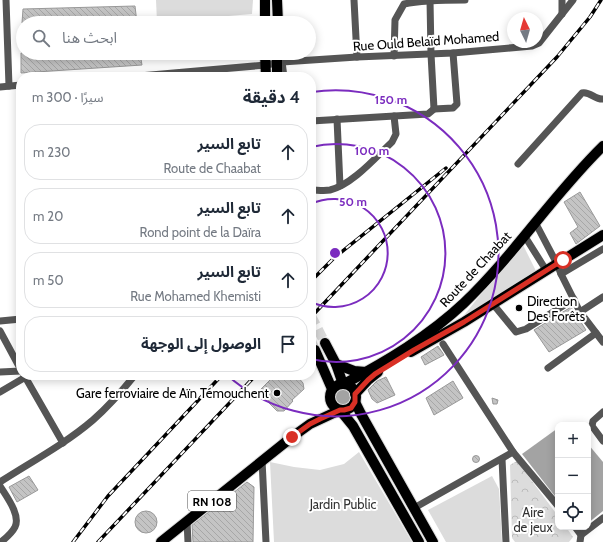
<!DOCTYPE html>
<html lang="ar">
<meta charset="utf-8">
<style>
:root{--surface:#fff;--page:#f6f6f7;--text:#1f2937;--muted:#747a83;--line:#e0e1e3}
body{margin:0;font-family:Cabin,"Noto Sans Arabic",sans-serif;background:var(--page);color:var(--text);direction:rtl}
.controls{position:absolute;right:12px;bottom:12px;display:grid;overflow:hidden;border-radius:8px;box-shadow:0 2px 10px #0003}
.controls button{width:36px;height:36px;display:grid;place-items:center;padding:0;border:0;border-bottom:1px solid var(--line);background:var(--surface);color:var(--text);font:20px sans-serif}
.compass{position:absolute;left:507px;top:12px;width:36px;height:36px;border-radius:50%;background:var(--surface);box-shadow:0 2px 10px #0003;rotate:355deg}
.stop{position:absolute;width:12px;height:12px;margin:-9px;border:3px solid #d93025;border-radius:50%;background:#fff}
.stop.end{background:#d93025;border-color:#fff;box-shadow:0 1px 4px #0008}
.list{margin:0;padding:0;list-style:none}
h2{display:flex;justify-content:space-between;align-items:center;height:52px;margin:0;padding:0 16px;font-size:17px}
h2 small{font-size:13px;font-weight:400;color:var(--muted)}
.list li{display:grid;grid-template-columns:26px 1fr auto;gap:12px;align-items:center;box-sizing:border-box;height:56px;margin:0 8px 8px;padding:0 8px;border:1px solid var(--line);border-radius:16px}
.list b{display:block;font-size:15px;white-space:nowrap}
.list p{margin:0;font-size:13px;white-space:nowrap;color:var(--muted)}
.list em{font-size:13px;font-style:normal;color:var(--muted)}
.icon{flex:none;width:22px;height:22px;fill:none;stroke:currentColor;stroke-width:2;stroke-linecap:round;stroke-linejoin:round}
.map{position:relative;flex:none;width:603px;height:542px;overflow:hidden;direction:ltr}
.search{position:absolute;background:var(--surface);box-shadow:0 2px 10px #0003;left:16px;top:16px;width:300px;height:44px;display:flex;align-items:center;gap:10px;box-sizing:border-box;padding:0 14px;border-radius:22px;color:var(--muted);font-size:15px}
.panel{position:absolute;background:var(--surface);box-shadow:0 2px 10px #0003;left:16px;top:72px;width:300px;height:308px;border-radius:16px;direction:rtl}
.map>svg:first-child{display:block}
.green{fill:#dcdcdc}
.park{fill:url(#park-crowns)}
.water{fill:#a3a3a3}
.building{fill:url(#building-back-hatch);stroke:#999}
.lines{fill:none;stroke-linecap:round;stroke-linejoin:round}
.primary-tunnel{stroke:#d9d9d9;stroke-width:10;stroke-dasharray:10 5;stroke-linecap:butt}
.primary-casing{stroke:#dbdbdb;stroke-width:12}
.street{stroke:#555;stroke-width:7}
.primary{stroke:#000;stroke-width:10}
.rail-casing{stroke:#000;stroke-width:3.5}
.rail{stroke:#fff;stroke-width:2;stroke-dasharray:6;stroke-linecap:butt}
.route{stroke:#d93025;stroke-width:5}
.ring{fill:none;stroke:#7b2cbf;stroke-width:2}
.poi-dot{fill:#000;stroke:#fff;stroke-width:1.5}
.labels{text-anchor:middle;dominant-baseline:central;stroke-width:4;stroke-linejoin:round;paint-order:stroke}
.shield{fill:#fff;stroke:#4c4c4c;stroke-width:1}
.shield-label{font-size:12px;font-weight:bold;fill:#000}
.street-label{font-size:13px;fill:#000;stroke:#fff}
.poi-label{font-size:13px;fill:#000;stroke:#fff;text-anchor:start}
.park-label{font-size:13px;fill:#333;stroke:#fff}
.centre{fill:#7b2cbf;stroke:#fff;stroke-width:2}
.ring-label{font-size:12px;text-anchor:middle;font-weight:bold;fill:#7b2cbf;stroke:#fff;stroke-width:4;stroke-linejoin:round;paint-order:stroke}
</style>
<div class="map">
<svg width="603" height="542" viewBox="0 0 603 542">
<defs>
<pattern id="park-crowns" width="20" height="18" patternUnits="userSpaceOnUse"><rect width="20" height="18" fill="#dcdcdc"/><path d="M2 6a3 3 0 1 1 6 0M12 15a3 3 0 1 1 6 0" fill="none" stroke="#bbb"/></pattern>
<pattern id="building-back-hatch" width="6" height="6" patternUnits="userSpaceOnUse"><rect width="6" height="6" fill="#c4c4c4"/><path d="M-1 5l2 2M0 0l6 6M5-1l2 2" fill="none" stroke="#a7a7a7"/></pattern>
</defs>
<rect width="100%" height="100%" fill="#fff"/>
<g class="green">
<path d="M156 0H253L252 14 157 22Z"/>
<path d="M522 243 536 271 461 319Z"/>
<path d="M359 452 412 542H274L270 462 294 467 320 470 344 464Z"/>
<path d="M492 476 499 489 502 542H446L428 510Z"/>
</g>
<path class="park" d="M517 461 558 516V527H566L573 537 569 542H515L512 538 510 465Z"/>
<g class="water">
<circle cx="342" cy="396" r="10"/>
<path d="M558 428V500L522 454Z"/>
<path d="M588 444 603 462V511L588 523Z"/>
</g>
<g class="building">
<path d="M135 6 137 23H22L23 9Z"/>
<path d="M21 53H140L142 65 21 73Z"/>
<path d="M580 192 600 226 576 244 570 233 578 227 564 202Z"/>
<path d="M571 307 586 330 549 352 534 330Z"/>
<path d="M438 346 444 355 425 365 421 357Z"/>
<path d="M275 375H296L303 383 304 389 292 400 293 401 284 411H277L258 392Z"/>
<path d="M386 377 395 395 377 403 372 399 368 390 377 381Z"/>
<path d="M453 381 463 398 434 415 426 398Z"/>
<path d="M492 398 498 400 497 404H493Z"/>
<circle cx="476" cy="459" r="3.5"/>
<path d="M29 476 38 490 17 502 9 487Z"/>
<path d="M247 482 254 487 253 542H193L192 525Z"/>
<circle cx="146" cy="522" r="11"/>
</g>
<g class="lines">
<g class="primary-tunnel">
<path d="M311 316 325 343"/>
<path d="M311 341 315 350"/>
</g>
<defs>
<g id="primary">
<path d="M265 0V23"/>
<path d="M277 0 278 23"/>
<path d="M265 53 266 77"/>
<path d="M277 53V77"/>
<path d="M325 343 336 364 343 384"/>
<path d="M315 350 332 389"/>
<path d="M411 352 464 322 603 235"/>
<path d="M336 364 354 371 366 372"/>
<path d="M344 384C387 361 429 336 464 303 515 254 553 195 603 146"/>
<circle cx="343" cy="397" r="13"/>
<path d="M355 394 368 380 378 372"/>
<path d="M355 402 361 414 433 542"/>
<path d="M340 410 353 426 419 542"/>
<path d="M161 542 292 437 310 424 340 410"/>
</g>
</defs>
<use href="#primary" class="primary-casing"/>
<g class="street">
<path d="M6 0 9 86"/>
<path d="M354 0 357 57"/>
<path d="M430 0 431 54 434 109"/>
<path d="M562 0V14"/>
<path d="M394 56 395 20 404 4C423 0 445 0 465 0"/>
<path d="M282 62 284 77"/>
<path d="M128 77 266 65 282 62 357 57 453 53 532 46 539 43 573 0"/>
<path d="M0 87 21 85"/>
<path d="M337 119 340 186"/>
<path d="M311 121 428 114 434 109 453 108 457 104 453 53"/>
<path d="M518 164 582 93C590 91 595 100 603 99"/>
<path d="M311 190C317 190 324 191 330 190 352 185 376 157 392 142L396 134 394 116"/>
<path d="M535 222 557 264 561 274 580 312 603 342"/>
<path d="M524 235 546 270"/>
<path d="M561 274 603 249"/>
<path d="M493 304 516 332 526 329 574 299"/>
<path d="M580 312 603 297"/>
<path d="M0 321 21 319"/>
<path d="M0 331 21 370"/>
<path d="M443 344 513 452 558 506"/>
<path d="M548 368 596 333"/>
<path d="M0 372 21 371"/>
<path d="M24 375 63 443"/>
<path d="M0 392 29 375"/>
<path d="M603 412 593 421 592 426 603 441"/>
<path d="M502 459 506 542"/>
<path d="M262 460 266 542"/>
<path d="M0 482C31 462 65 444 93 420 109 406 122 391 135 375"/>
<path d="M0 486C6 496 21 515 15 527 12 533 6 538 1 542"/>
<path d="M414 508 513 452"/>
<path d="M187 521 188 542"/>
<path d="M575 527 581 535 580 542"/>
<path d="M581 535 603 518"/>
</g>
<use href="#primary" class="primary"/>
<defs>
<g id="rail">
<path d="M311 281 334 258 446 168"/>
<path d="M311 317 557 57 590 17 601 0"/>
<path d="M73 542 108 496 222 375"/>
<path d="M98 542 256 375"/>
</g>
</defs>
<use href="#rail" class="rail-casing"/>
<use href="#rail" class="rail"/>
</g>
<g class="lines">
<path class="route" d="M292 437 310 424 320 419 340 410H344L351 408 355 402V394L368 380 375 374 414 350 464 322 563 260"/>
</g>
<g class="ring">
<path d="M311 204A54 54 0 1 1 311 302"/>
<path d="M311 147A109 109 0 1 1 311 359"/>
<path d="M312 92A163 163 0 1 1 227 375"/>
</g>
<g class="poi-dot">
<circle cx="519" cy="308" r="4"/>
<circle cx="277" cy="393" r="4"/>
</g>
<g class="labels">
<rect class="shield" x="188" y="491" width="48" height="20" rx="3"/>
<g class="shield-label">
<text x="212" y="501">RN 108</text>
</g>
<g class="street-label">
<text transform="translate(426 41) rotate(-4)">Rue Ould Belaïd Mohamed</text>
<text transform="translate(475 269) rotate(-47)">Route de Chaabat</text>
</g>
<g class="poi-label">
<text x="527" y="301">Direction<tspan x="527" dy="15">Des Forêts</tspan></text>
<text x="269" y="393" text-anchor="end">Gare ferroviaire de Aïn Témouchent</text>
</g>
<g class="park-label">
<text x="343" y="504">Jardin Public</text>
<text x="533" y="512">Aire<tspan x="533" dy="15">de jeux</tspan></text>
</g>
</g>
<circle cx="335" cy="253" r="6" class="centre"/>
<g class="ring-label">
<text x="391" y="104">150 m</text>
<text x="372" y="155">100 m</text>
<text x="353" y="206">50 m</text>
</g>
</svg>
<div class="controls">
<button>+</button>
<button>−</button>
<button><svg class="icon" aria-label="locate" viewBox="0 0 24 24"><circle cx="12" cy="12" r="6"/><path d="M12 2v4M12 18v4M2 12h4M18 12h4"/></svg></button>
</div>
<svg class="compass" viewBox="-18 -18 36 36"><path d="M0-13l5 13h-10z" fill="#e53935"/><path d="M0 13l5-13h-10z" fill="#747a83"/></svg>
<div class="stop" style="left:563px;top:260px"></div>
<div class="stop end" style="left:292px;top:437px"></div>
<div class="search"><svg class="icon" aria-label="search" viewBox="0 0 24 24"><circle cx="10" cy="10" r="6"/><path d="M15 15l6 6"/></svg>ابحث هنا</div>
<section class="panel">
<h2>4 دقيقة<small>سيرًا · 300 m</small></h2>
<ul class="list">
<li><svg class="icon" aria-label="ahead" viewBox="0 0 24 24"><path d="M12 20V5M6 11l6-6 6 6"/></svg><div><b>تابع السير</b><p>Route de Chaabat</p></div><em>230 m</em></li>
<li><svg class="icon" aria-label="ahead" viewBox="0 0 24 24"><path d="M12 20V5M6 11l6-6 6 6"/></svg><div><b>تابع السير</b><p>Rond point de la Daïra</p></div><em>20 m</em></li>
<li><svg class="icon" aria-label="ahead" viewBox="0 0 24 24"><path d="M12 20V5M6 11l6-6 6 6"/></svg><div><b>تابع السير</b><p>Rue Mohamed Khemisti</p></div><em>50 m</em></li>
<li><svg class="icon" aria-label="arrive" viewBox="0 0 24 24"><path d="M6 21V4h12l-3 4 3 4H6"/></svg><div><b>الوصول إلى الوجهة</b></div></li>
</ul>
</section>
</div>
